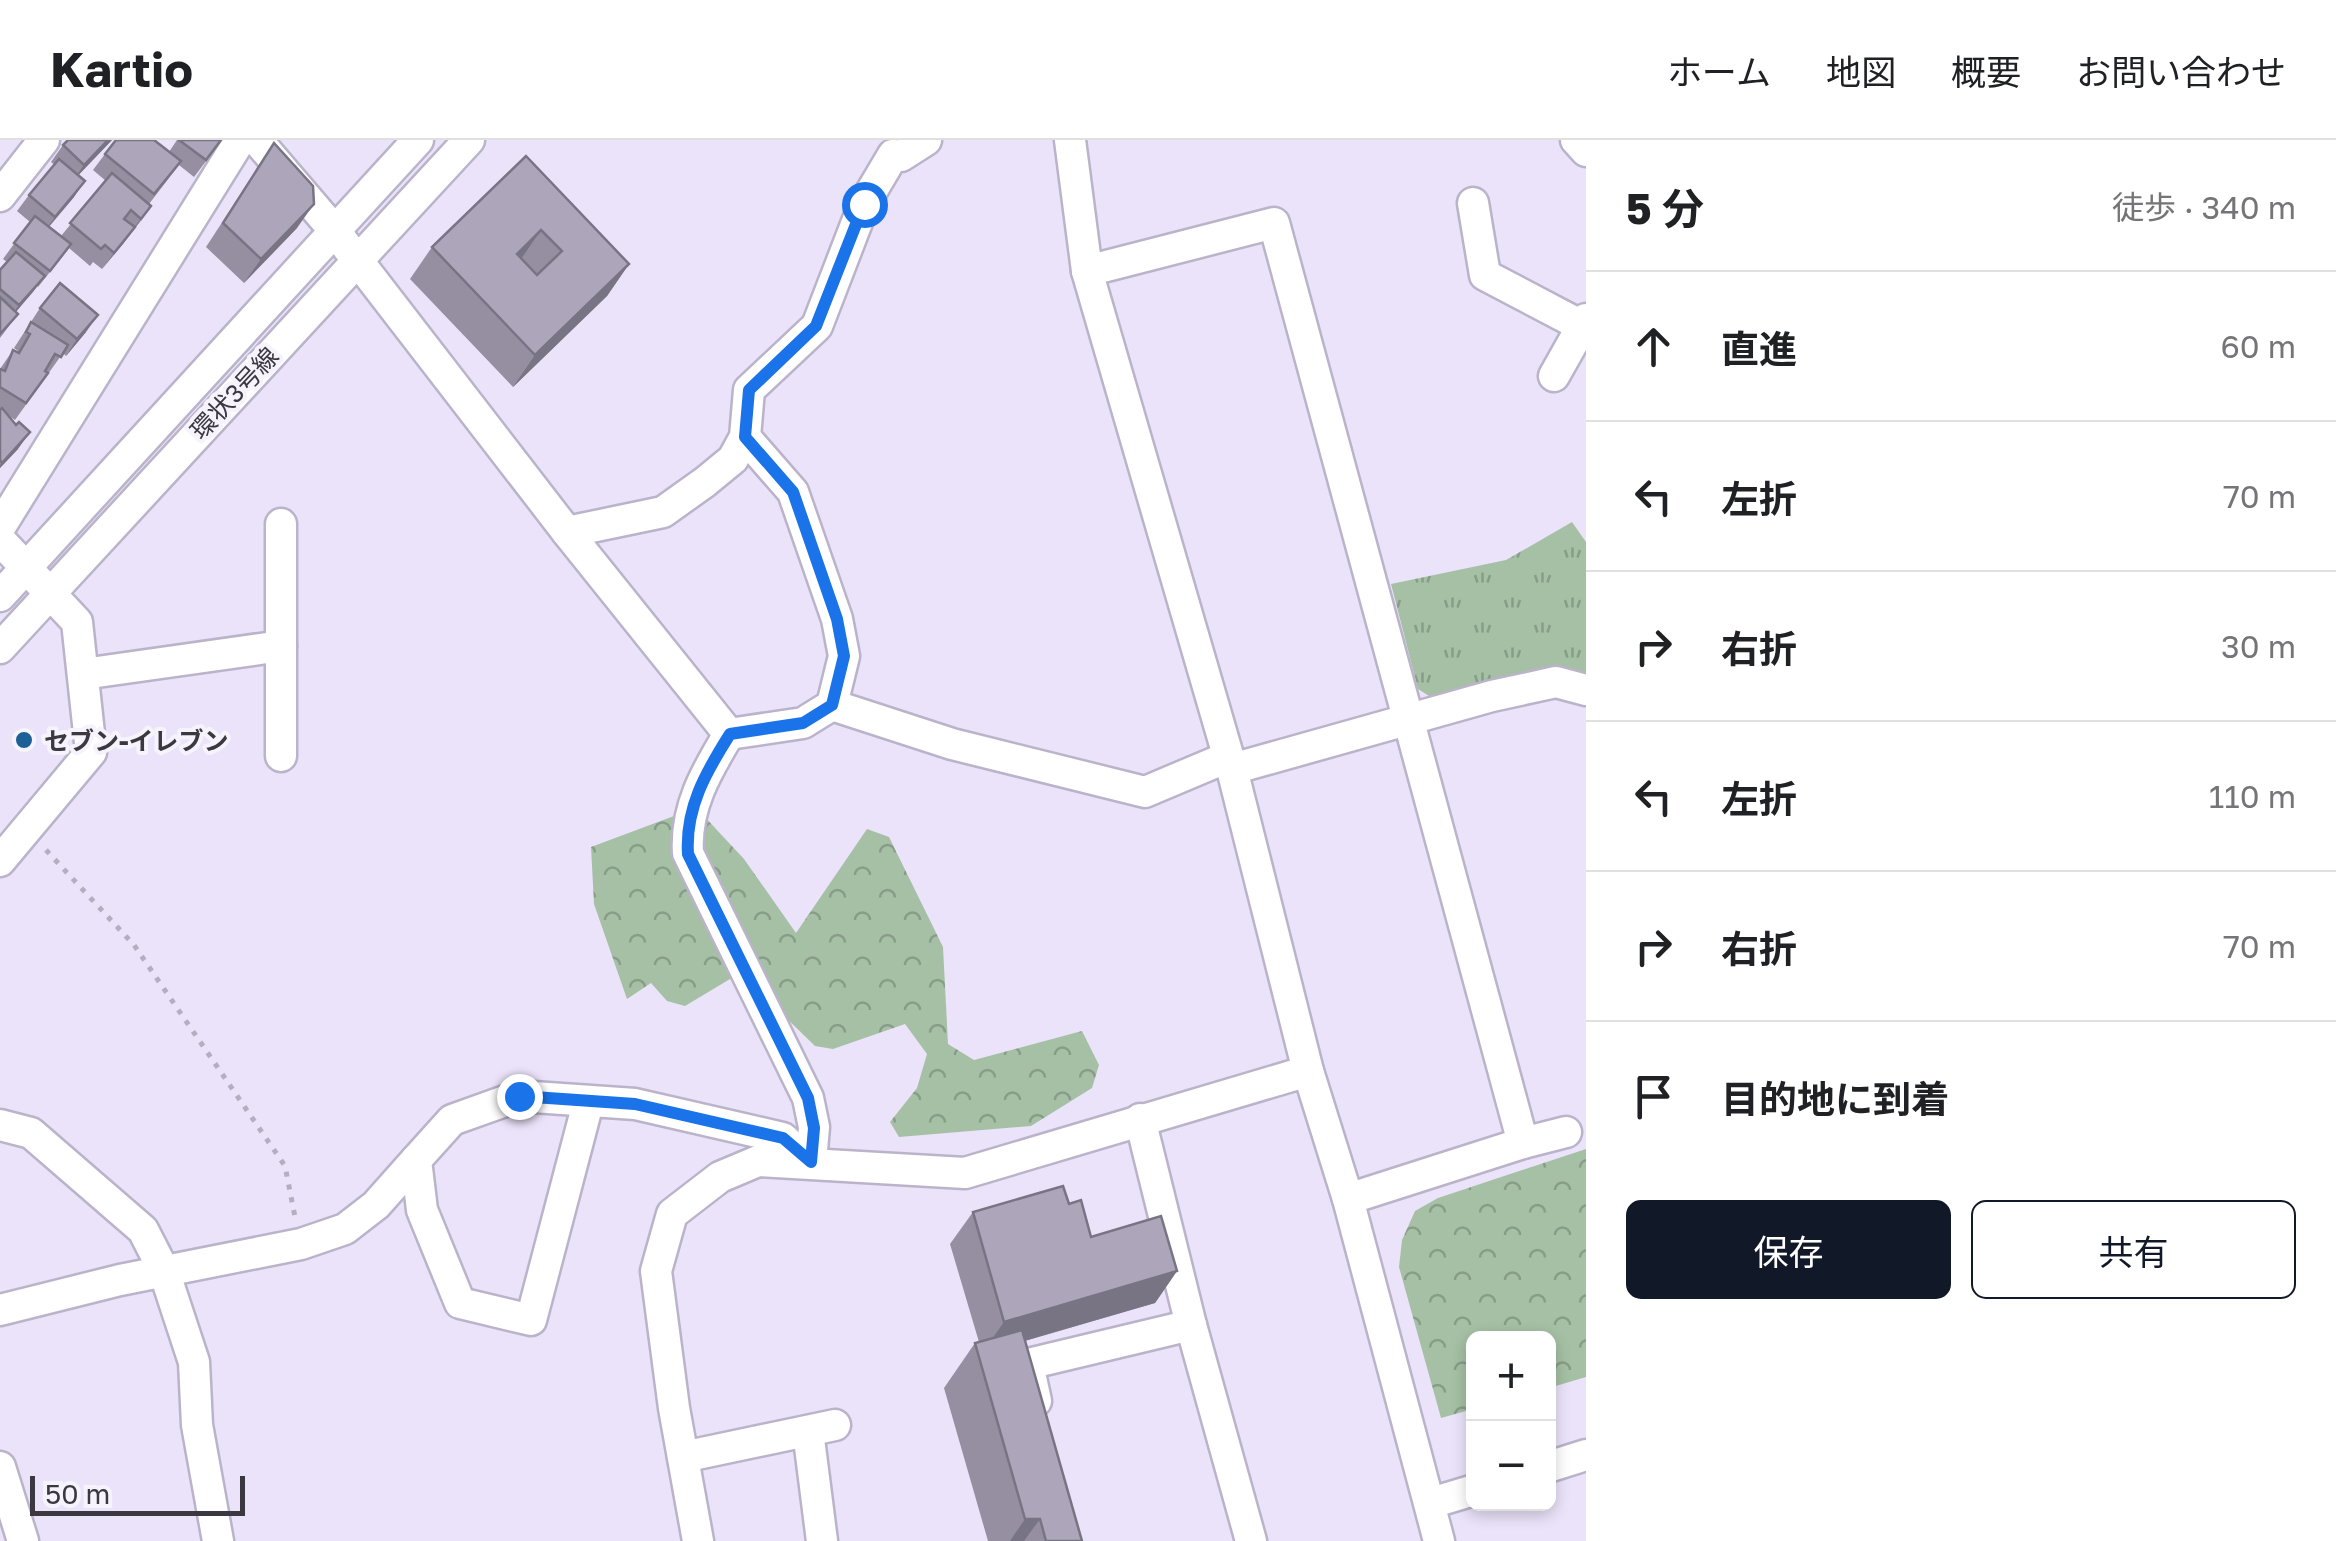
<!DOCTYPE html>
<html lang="ja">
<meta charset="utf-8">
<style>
:root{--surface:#fff;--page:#f6f6f6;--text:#202124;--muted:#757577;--line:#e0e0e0;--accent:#111827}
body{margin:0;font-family:"Golos Text","Noto Sans JP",sans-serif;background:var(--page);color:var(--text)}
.controls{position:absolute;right:30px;bottom:30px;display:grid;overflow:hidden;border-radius:15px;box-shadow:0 5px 15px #0003}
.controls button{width:90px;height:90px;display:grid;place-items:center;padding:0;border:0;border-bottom:2px solid var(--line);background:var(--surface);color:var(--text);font:50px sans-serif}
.scale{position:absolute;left:30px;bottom:25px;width:215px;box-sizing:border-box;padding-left:10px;border:5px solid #3c3841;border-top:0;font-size:28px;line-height:35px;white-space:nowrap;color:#3c3841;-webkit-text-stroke:8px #f6f3fc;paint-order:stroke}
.stop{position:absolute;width:30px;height:30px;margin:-22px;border:8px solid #1a73e8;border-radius:50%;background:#fff}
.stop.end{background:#1a73e8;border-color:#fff;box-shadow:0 2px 10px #0008}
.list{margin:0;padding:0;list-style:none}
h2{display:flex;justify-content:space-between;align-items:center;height:130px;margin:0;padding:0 40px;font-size:42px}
h2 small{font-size:32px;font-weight:400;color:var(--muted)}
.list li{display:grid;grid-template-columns:65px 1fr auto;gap:30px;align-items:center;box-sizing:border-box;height:150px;padding:0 40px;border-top:2px solid var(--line)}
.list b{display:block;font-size:38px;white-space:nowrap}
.list em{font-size:32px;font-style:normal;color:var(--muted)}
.actions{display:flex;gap:20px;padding:30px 40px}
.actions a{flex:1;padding:22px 0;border:2px solid var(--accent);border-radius:15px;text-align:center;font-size:35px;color:var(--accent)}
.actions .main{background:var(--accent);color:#fff}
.icon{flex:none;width:55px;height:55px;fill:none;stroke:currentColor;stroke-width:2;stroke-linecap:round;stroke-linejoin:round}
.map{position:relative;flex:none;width:1586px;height:1401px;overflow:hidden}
header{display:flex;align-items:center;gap:60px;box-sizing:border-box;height:140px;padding:0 50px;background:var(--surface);border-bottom:2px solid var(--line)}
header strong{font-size:48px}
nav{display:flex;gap:55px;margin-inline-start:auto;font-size:35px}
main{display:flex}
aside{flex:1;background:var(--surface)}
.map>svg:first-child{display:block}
.forest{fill:url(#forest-crowns)}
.park{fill:url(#park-tufts)}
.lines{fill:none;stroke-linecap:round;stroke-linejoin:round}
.minor-casing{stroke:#bbb3c9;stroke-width:35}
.path{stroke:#b5aec1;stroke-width:5;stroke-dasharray:5 8;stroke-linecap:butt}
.minor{stroke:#fff;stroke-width:30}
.wall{fill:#958fa1}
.shaded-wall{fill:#797483}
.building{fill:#ada6bb;stroke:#797483;stroke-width:2.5;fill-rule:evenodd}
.route{stroke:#1a73e8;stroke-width:12}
.poi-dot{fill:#1d6095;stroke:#f6f3fc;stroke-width:4}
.labels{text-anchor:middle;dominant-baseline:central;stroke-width:8;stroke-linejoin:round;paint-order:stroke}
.street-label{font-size:25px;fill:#3c3841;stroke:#f6f3fc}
.poi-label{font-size:25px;font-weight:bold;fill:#3c3841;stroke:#f6f3fc;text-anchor:start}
</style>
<header>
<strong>Kartio</strong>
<nav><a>ホーム</a><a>地図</a><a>概要</a><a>お問い合わせ</a></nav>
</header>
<main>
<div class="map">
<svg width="1586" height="1401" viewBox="0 0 1586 1401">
<defs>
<pattern id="forest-crowns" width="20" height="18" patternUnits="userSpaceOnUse" patternTransform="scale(2.5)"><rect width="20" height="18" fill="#a5c0a5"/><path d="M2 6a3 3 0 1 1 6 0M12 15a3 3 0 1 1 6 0" fill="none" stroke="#889d88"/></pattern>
<pattern id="park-tufts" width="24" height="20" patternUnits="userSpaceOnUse" patternTransform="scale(2.5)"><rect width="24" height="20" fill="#a5c0a5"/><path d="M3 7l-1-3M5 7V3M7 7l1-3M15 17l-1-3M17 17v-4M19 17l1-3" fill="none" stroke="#889d88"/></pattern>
</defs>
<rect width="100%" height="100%" fill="#ebe3fa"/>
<g class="forest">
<path d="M702 674 744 719 796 793 867 689 889 697 943 807 948 904 974 920 1082 891 1099 925 1092 948 1031 986 899 997 890 982 917 948 927 914 905 884 833 909 815 906 740 833 685 866 667 861 651 843 627 859 594 764 591 707 674 676Z"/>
<path d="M1586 1009V1237L1549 1248 1548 1198H1474L1473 1269 1441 1278 1399 1127 1402 1100 1415 1071 1438 1058Z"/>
</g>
<path class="park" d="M1572 382 1586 402V536L1437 561 1418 549 1391 444 1506 420Z"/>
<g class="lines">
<defs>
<g id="minor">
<path d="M257 0 334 90 567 392 663 372 705 342 733 319 745 297 749 250 817 186 864 64 893 15 901 16 926 0"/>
<path d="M1070 0 1087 131 1232 629 1308 931 1348 1059 1439 1401"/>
<path d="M1576 0 1586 11"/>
<path d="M0 56 44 0"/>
<path d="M1473 63 1485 135 1582 186"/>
<path d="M1087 131 1274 83 1523 1003 1348 1059"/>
<path d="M1554 236 1586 179"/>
<path d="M0 387 240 0"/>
<path d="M567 392 729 594 803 583 832 565 844 516 837 479 793 352 745 297"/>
<path d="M0 400 77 482 91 612 0 721"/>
<path d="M0 456 418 0"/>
<path d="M0 508 469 0"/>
<path d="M83 534 281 506"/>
<path d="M832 565 952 604 1145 652 1228 617"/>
<path d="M729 594C706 632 685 668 688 713L808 958 814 987 811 1022"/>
<path d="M281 616V384"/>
<path d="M1232 629 1492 556 1556 542 1586 550"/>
<path d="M588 963 531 1180 460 1163 422 1070 416 1020 452 980 519 956 635 964 783 998 807 1022"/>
<path d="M0 985 31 993 143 1090 164 1131 194 1222 197 1285 218 1401"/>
<path d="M1523 1003 1566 992"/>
<path d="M0 1170 120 1140 301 1104 345 1089 376 1065 416 1020"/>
<path d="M1191 1185 1251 1401"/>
<path d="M1036 1261 1028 1224 1191 1185 1140 979"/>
<path d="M808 1291 822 1401"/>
<path d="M683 1317 835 1285"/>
<path d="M0 1327 23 1401"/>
<path d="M1548 1327 1586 1315"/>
<path d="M1431 1363 1474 1350"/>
<path d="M698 1401 674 1268 656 1131 672 1074 720 1037 758 1021 965 1033 1308 931"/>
</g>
</defs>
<use href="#minor" class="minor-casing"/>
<path class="path" d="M46 710 134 805 285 1026 295 1077"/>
<use href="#minor" class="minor"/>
</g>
<g class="wall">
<path d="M112 0 78 35 74 57 49 87 61 96 106 41 93 30 105 14 169 12 177 0H222L194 37 179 25 149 64 151 66 140 82 102 129 93 122 90 126 69 108 38 147 37 146 16 172 18 174 0 198V130L7 122 3 119 30 82 17 71 29 55 55 25 51 22 63 5Z"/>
<path d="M274 3 297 88 244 143 206 107Z"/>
<path d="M526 16 629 124 607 156 513 247 410 139 432 107Z"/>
<path d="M40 168 86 192 66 216 63 213 15 280 9 276 18 309 0 328V229L13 210 17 212 18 211 14 208Z"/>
<path d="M1069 1064 1091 1097 1177 1131 1155 1163 1025 1201 1082 1401H988L944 1248 975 1203 979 1202 950 1104 973 1072Z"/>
</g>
<g class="shaded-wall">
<path d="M108 0H112L72 42 84 25Z"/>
<path d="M85 41 74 57 43 93 55 77Z"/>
<path d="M314 64 297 88 244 143 261 119Z"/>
<path d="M151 66 123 104 102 129 114 113Z"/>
<path d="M541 90 519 122 517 114Z"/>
<path d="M629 124 607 156 513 247 535 215Z"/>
<path d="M45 136 33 152 7 182 19 165Z"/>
<path d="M98 175 86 192 66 216 77 199Z"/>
<path d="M30 292 18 309 0 328V325Z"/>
<path d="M1177 1131 1155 1163 982 1213 1004 1182Z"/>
<path d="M1025 1379H1040L1024 1401H1010Z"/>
</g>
<g class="building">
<path d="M68 0H108L84 25 63 5Z"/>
<path d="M116 0H154L181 21 154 54 105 14Z"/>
<path d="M179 0H221L206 20Z"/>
<path d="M274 3 313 46 314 64 261 119 223 83Z"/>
<path d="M526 16 629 124 535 215 432 107ZM541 90 562 111 537 135 517 114Z"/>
<path d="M59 19 85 41 55 77 29 55Z"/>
<path d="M112 33 151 66 141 79 131 70 124 79 135 87 114 113 105 105 101 109 70 83Z"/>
<path d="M35 76 71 104 50 131 14 103Z"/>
<path d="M16 112 45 136 19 165 0 149V130Z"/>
<path d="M60 143 98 175 77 199 40 168Z"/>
<path d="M0 157 18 174 0 194Z"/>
<path d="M31 182 68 205 61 217 55 214 45 231 48 233 26 263 0 247V229L5 231 13 210 19 213 30 194 26 192Z"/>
<path d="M2 268 16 285 19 282 30 292 2 323 0 320V270Z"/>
<path d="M1063 1046 1069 1064 1081 1060 1091 1097 1161 1076 1177 1131 1004 1182 973 1072Z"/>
<path d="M1022 1190 1082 1401H1046L1040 1379H1025L975 1203Z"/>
</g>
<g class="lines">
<path class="route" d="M519 956 635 964 783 998 811 1022 814 988 808 958 688 714C685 668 706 632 730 594L803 583 832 565 844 516 837 479 793 352 745 297 749 250 816 186 864 64"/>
</g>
<circle class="poi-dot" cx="24" cy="600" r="10"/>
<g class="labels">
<g class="street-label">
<text transform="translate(234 253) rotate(-47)">環状3号線</text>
</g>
<g class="poi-label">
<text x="44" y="600">セブン-イレブン</text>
</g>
</g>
</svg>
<div class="controls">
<button>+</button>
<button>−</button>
</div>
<div class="scale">50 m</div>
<div class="stop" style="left:864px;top:64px"></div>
<div class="stop end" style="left:519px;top:956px"></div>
</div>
<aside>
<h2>5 分<small>徒歩 · 340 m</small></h2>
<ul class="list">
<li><svg class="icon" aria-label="ahead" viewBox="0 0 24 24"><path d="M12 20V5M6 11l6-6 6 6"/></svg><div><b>直進</b></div><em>60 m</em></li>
<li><svg class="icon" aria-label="left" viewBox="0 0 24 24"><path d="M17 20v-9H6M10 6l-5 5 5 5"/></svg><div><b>左折</b></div><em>70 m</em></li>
<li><svg class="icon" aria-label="right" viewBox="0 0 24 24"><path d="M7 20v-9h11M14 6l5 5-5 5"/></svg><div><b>右折</b></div><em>30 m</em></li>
<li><svg class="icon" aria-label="left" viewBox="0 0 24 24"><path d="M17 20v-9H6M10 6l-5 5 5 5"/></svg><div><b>左折</b></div><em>110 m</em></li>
<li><svg class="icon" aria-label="right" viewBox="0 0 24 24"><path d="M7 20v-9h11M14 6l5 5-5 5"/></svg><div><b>右折</b></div><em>70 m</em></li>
<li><svg class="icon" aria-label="arrive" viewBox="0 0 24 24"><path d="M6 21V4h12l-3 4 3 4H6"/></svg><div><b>目的地に到着</b></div></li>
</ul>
<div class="actions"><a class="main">保存</a><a>共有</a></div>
</aside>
</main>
